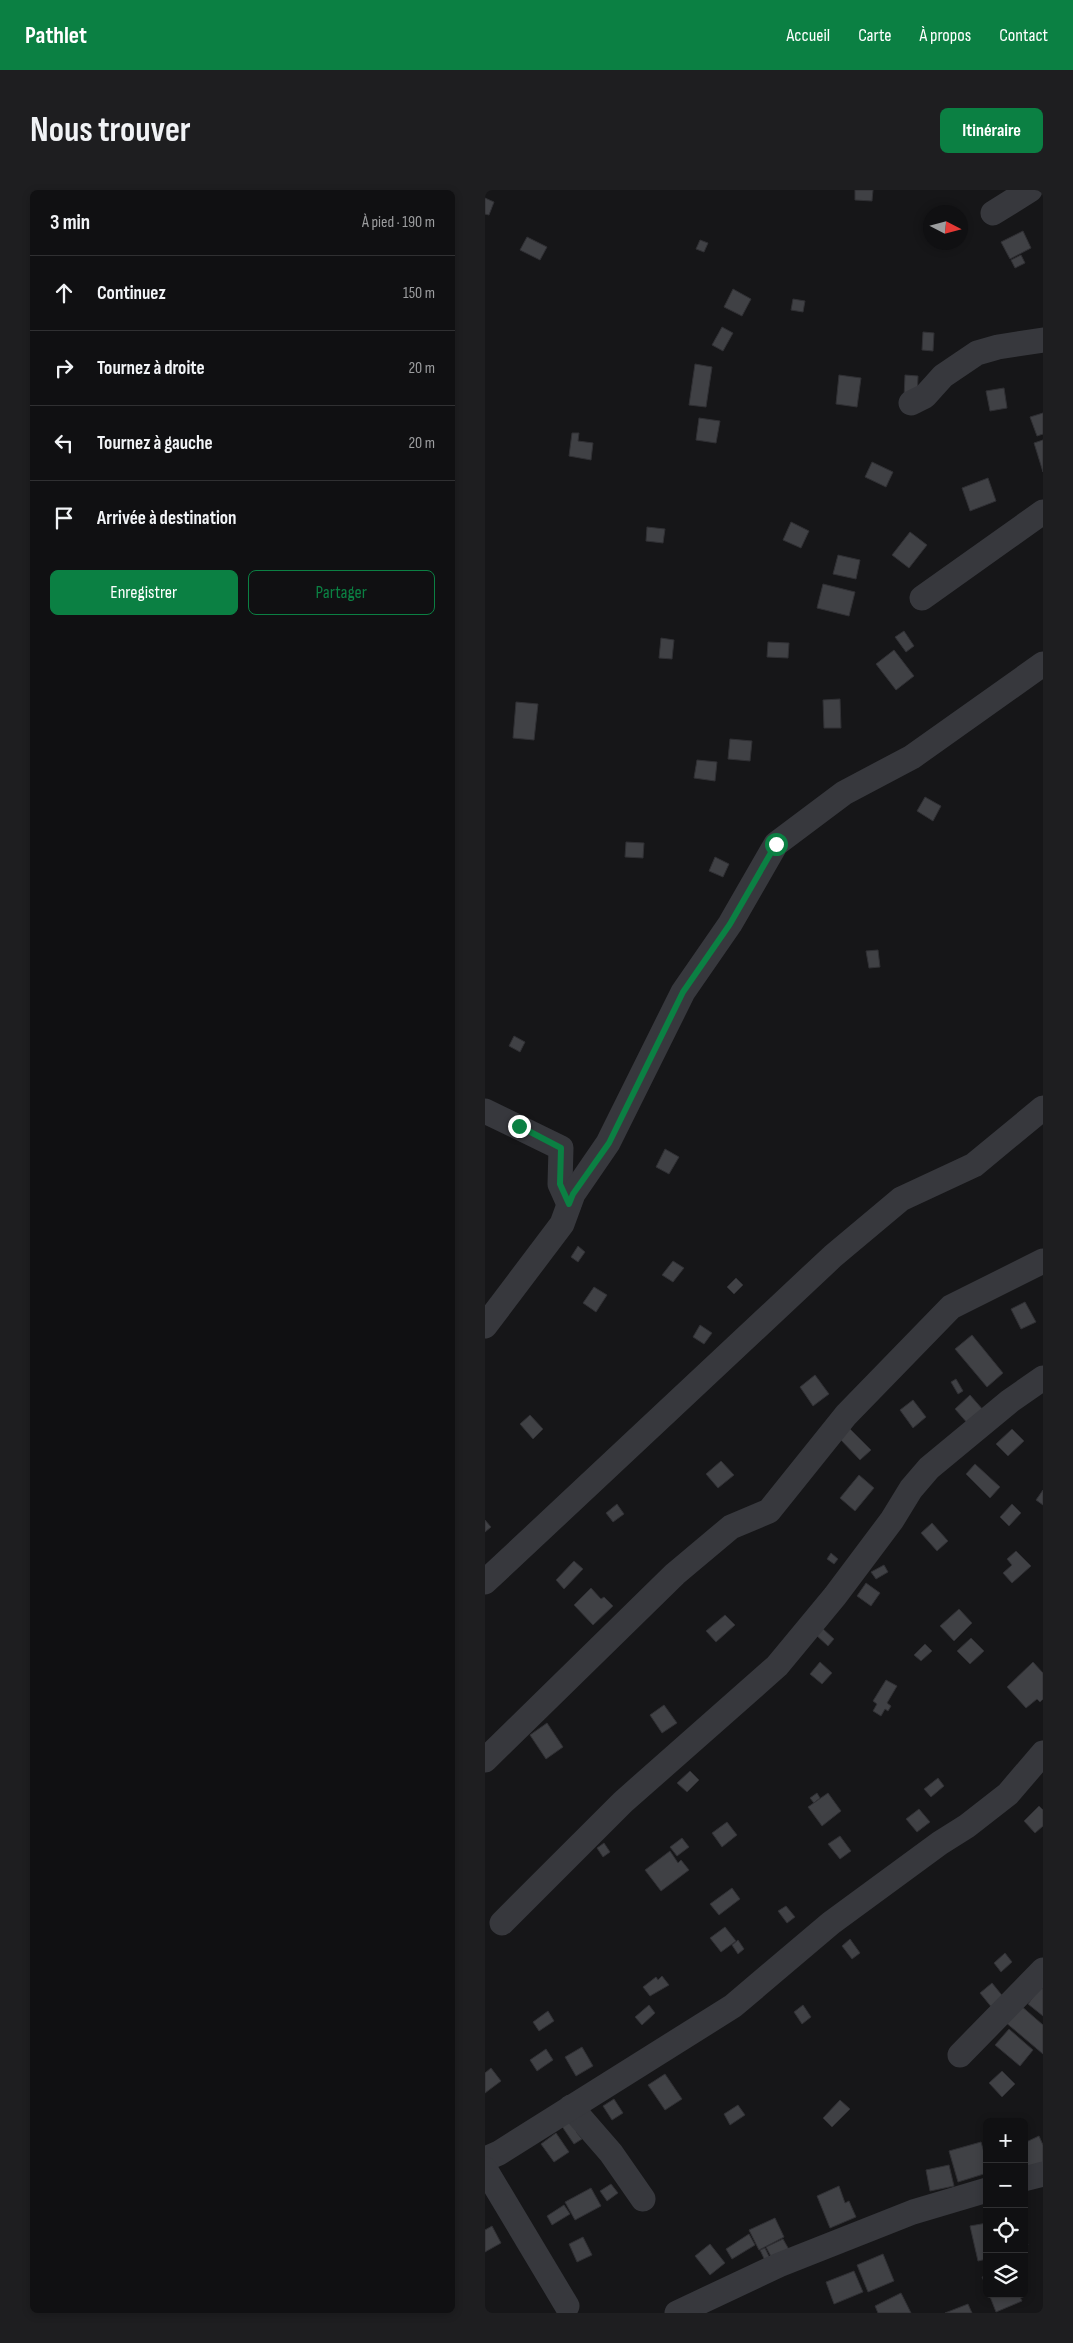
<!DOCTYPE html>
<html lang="fr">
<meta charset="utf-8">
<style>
:root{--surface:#101012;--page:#1e1e20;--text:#f1f3f6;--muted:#9c9d9f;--line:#303032;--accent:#0b8043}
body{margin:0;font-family:"Sofia Sans Condensed",sans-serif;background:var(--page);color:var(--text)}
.controls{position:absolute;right:15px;bottom:15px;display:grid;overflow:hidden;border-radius:8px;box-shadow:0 2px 8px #0003}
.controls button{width:45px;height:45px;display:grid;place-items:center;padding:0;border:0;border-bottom:1px solid var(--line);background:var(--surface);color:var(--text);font:25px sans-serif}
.compass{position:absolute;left:438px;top:15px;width:45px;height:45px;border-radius:50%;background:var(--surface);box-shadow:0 2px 8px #0003;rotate:96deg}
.stop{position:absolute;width:15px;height:15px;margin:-11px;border:4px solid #0b8043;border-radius:50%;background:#fff}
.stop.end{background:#0b8043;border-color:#fff;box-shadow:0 1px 5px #0008}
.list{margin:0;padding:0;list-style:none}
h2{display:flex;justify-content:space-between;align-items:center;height:65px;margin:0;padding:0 20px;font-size:21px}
h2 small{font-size:16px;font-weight:400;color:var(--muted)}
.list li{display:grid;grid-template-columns:32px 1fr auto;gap:15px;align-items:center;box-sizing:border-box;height:75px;padding:0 20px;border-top:1px solid var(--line)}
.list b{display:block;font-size:19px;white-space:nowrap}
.list em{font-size:16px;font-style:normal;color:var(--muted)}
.actions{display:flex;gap:10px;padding:15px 20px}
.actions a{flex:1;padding:11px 0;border:1px solid var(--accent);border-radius:8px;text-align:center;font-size:18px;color:var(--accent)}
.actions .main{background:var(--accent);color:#fff}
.icon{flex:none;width:28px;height:28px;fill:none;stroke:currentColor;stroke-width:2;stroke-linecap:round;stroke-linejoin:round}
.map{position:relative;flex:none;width:558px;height:2123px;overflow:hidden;border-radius:8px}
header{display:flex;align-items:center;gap:30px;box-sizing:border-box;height:70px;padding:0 25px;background:var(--accent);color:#fff}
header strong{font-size:24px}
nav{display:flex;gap:28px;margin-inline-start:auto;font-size:18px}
.intro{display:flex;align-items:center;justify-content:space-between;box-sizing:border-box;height:120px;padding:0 30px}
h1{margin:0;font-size:35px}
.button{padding:12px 22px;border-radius:8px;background:var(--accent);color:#fff;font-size:18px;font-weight:700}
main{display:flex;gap:30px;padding:0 30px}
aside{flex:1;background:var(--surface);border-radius:8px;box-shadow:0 2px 8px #0003}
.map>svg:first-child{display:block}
.building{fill:#404145;stroke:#303034}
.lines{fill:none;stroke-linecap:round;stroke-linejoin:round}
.minor{stroke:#37383d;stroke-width:25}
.route{stroke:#0b8043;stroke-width:6}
</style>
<header>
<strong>Pathlet</strong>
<nav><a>Accueil</a><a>Carte</a><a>À propos</a><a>Contact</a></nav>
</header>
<div class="intro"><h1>Nous trouver</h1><a class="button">Itinéraire</a></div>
<main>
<aside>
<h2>3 min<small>À pied · 190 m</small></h2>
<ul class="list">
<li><svg class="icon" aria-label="ahead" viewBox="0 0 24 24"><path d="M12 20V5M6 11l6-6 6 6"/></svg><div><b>Continuez</b></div><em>150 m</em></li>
<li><svg class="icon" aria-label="right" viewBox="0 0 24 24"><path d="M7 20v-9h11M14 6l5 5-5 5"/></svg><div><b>Tournez à droite</b></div><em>20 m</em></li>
<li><svg class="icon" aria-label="left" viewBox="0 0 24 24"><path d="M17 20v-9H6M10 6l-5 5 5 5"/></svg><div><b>Tournez à gauche</b></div><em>20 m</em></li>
<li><svg class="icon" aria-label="arrive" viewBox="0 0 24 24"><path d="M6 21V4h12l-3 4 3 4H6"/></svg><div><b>Arrivée à destination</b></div></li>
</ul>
<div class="actions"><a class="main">Enregistrer</a><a>Partager</a></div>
</aside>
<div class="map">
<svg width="558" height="2123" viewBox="0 0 558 2123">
<rect width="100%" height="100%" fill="#161618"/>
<g class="building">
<path d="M370 0H388L387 11 370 10Z"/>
<path d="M0 8 9 12 4 25 0 24Z"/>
<path d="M538 41 546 58 525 69 516 52Z"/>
<path d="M42 47 62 57 55 70 35 60Z"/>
<path d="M215 50 223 53 219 62 211 59Z"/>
<path d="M536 65 540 73 530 78 526 70Z"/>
<path d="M248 99 266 109 257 126 239 117Z"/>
<path d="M308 109 320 111 318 122 306 120Z"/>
<path d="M237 137 248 143 238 161 227 155Z"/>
<path d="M438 142 449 143 448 161 437 160Z"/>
<path d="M210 174 227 177 221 217 204 215Z"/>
<path d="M354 185 376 188 372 217 351 214Z"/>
<path d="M420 185 433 186 432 209 419 208Z"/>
<path d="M519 198 522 218 505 221 501 201Z"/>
<path d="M558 223V244L552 246 545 227Z"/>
<path d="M214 228 235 231 231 253 211 250Z"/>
<path d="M87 243H94L93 251 108 253 106 270 84 266Z"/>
<path d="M558 250V282L549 253Z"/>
<path d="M387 272 408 282 401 297 380 287Z"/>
<path d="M503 288 511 311 485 321 477 298Z"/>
<path d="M306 332 324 341 316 358 298 350Z"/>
<path d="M162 337 180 339 178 353 161 351Z"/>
<path d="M425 342 442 355 424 378 407 365Z"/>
<path d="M353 365 375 370 371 389 348 384Z"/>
<path d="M338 394 370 402 364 426 332 418Z"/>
<path d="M419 441 429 456 421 462 410 447Z"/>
<path d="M176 448 189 450 187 469 174 468Z"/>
<path d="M283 452 304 453 303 468 282 467Z"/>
<path d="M409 460 429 486 411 500 391 474Z"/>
<path d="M355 509 356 538H339L338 510Z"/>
<path d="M31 512 53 514 49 550 28 548Z"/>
<path d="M245 549 267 551 265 571 243 569Z"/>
<path d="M212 570 232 572 230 591 209 588Z"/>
<path d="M440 607 456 616 448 631 432 621Z"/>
<path d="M141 652 159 653 158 668 140 667Z"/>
<path d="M230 667 244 674 238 687 224 681Z"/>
<path d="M393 760 395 777 384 778 381 761Z"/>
<path d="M29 846 40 852 35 862 24 856Z"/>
<path d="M180 959 194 967 184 984 171 977Z"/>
<path d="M93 1056 100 1062 93 1072 86 1067Z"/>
<path d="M188 1071 199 1078 188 1092 177 1085Z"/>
<path d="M251 1088 258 1095 249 1104 242 1097Z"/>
<path d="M109 1097 122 1105 111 1122 98 1113Z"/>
<path d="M540 1112 551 1132 536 1139 526 1119Z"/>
<path d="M215 1135 227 1143 219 1154 208 1147Z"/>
<path d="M487 1145 518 1183 502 1197 470 1159Z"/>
<path d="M330 1185 344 1204 328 1216 315 1197Z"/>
<path d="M471 1189 478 1201 473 1204 466 1192Z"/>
<path d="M485 1205 499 1221 484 1235 470 1219Z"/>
<path d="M428 1210 441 1227 428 1238 415 1220Z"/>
<path d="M45 1225 58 1239 48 1249 35 1234Z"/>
<path d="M365 1239 386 1260 375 1270 355 1249Z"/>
<path d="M527 1239 539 1251 523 1266 511 1254Z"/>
<path d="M236 1271 249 1285 233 1298 221 1284Z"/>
<path d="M490 1274 515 1297 505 1308 481 1284Z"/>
<path d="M374 1285 389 1298 370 1321 355 1308Z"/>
<path d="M558 1300V1315L551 1310Z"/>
<path d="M132 1314 139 1324 128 1332 121 1323Z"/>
<path d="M527 1314 536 1323 524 1336 515 1327Z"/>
<path d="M0 1330 6 1337 0 1342Z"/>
<path d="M447 1333 463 1351 452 1361 436 1343Z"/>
<path d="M531 1361 546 1376 527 1393 518 1383 527 1375 522 1369Z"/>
<path d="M346 1363 353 1369 349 1374 342 1369Z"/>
<path d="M89 1371 98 1379 79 1399 71 1390Z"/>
<path d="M399 1375 403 1382 391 1389 386 1382Z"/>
<path d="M381 1393 395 1403 386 1416 372 1406Z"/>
<path d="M106 1398 116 1409 119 1407 128 1416 108 1435 89 1415Z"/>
<path d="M474 1419 487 1433 469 1451 455 1436Z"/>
<path d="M240 1425 250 1435 231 1452 221 1441Z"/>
<path d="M337 1438 349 1449 343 1456 331 1445Z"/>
<path d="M486 1448 499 1461 485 1474 472 1461Z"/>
<path d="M440 1454 447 1461 436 1471 429 1465Z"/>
<path d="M335 1472 347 1483 337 1494 325 1484Z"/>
<path d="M548 1472 558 1483V1509L555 1512 552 1509 541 1518 522 1497Z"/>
<path d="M401 1490 412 1496 402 1513 406 1516 403 1521 400 1519 396 1526 388 1521 392 1514 388 1511Z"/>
<path d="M179 1515 192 1533 177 1543 165 1525Z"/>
<path d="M62 1533 78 1557 61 1569 45 1545Z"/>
<path d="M205 1581 214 1590 202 1602 192 1593Z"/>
<path d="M453 1588 459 1596 446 1607 439 1599Z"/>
<path d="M332 1603 335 1608 329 1613 325 1608Z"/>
<path d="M343 1603 356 1621 337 1636 323 1617Z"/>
<path d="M554 1616 558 1620V1636L550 1643 539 1631Z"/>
<path d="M434 1619 445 1632 432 1642 421 1629Z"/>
<path d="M242 1632 252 1645 237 1657 227 1643Z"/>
<path d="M355 1646 366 1661 355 1669 343 1654Z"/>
<path d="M197 1648 204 1657 192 1666 185 1657Z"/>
<path d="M119 1653 125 1662 118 1667 112 1658Z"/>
<path d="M185 1661 193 1673 196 1670 204 1680 176 1701 160 1680Z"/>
<path d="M247 1698 255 1709 234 1725 225 1714Z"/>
<path d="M301 1716 310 1727 302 1733 293 1721Z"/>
<path d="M240 1737 251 1751 236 1762 225 1748Z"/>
<path d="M365 1749 375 1763 367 1769 357 1756Z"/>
<path d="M253 1750 259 1759 253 1764 247 1755Z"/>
<path d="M520 1763 527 1772 516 1782 509 1773Z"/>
<path d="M177 1786 184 1795 165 1806 158 1797 171 1787 173 1790Z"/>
<path d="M507 1793 520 1809 508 1819 495 1803Z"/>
<path d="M555 1797 558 1799V1826L543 1814Z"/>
<path d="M534 1814 558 1835V1864L519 1831Z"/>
<path d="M164 1815 170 1823 157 1835 150 1827Z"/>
<path d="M318 1815 326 1827 317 1834 309 1822Z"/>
<path d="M63 1821 69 1831 54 1841 48 1832Z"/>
<path d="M524 1839 548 1860 535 1876 510 1855Z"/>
<path d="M97 1857 108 1876 91 1886 80 1867Z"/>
<path d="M61 1859 68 1870 52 1881 45 1870Z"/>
<path d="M6 1878 16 1891 0 1903V1883Z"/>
<path d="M517 1881 530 1894 517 1907 504 1893Z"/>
<path d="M180 1884 197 1909 180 1920 163 1895Z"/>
<path d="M129 1909 138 1923 127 1930 118 1916Z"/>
<path d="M355 1910 365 1919 347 1937 338 1928Z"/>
<path d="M253 1915 260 1925 245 1935 239 1924Z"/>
<path d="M86 1924 92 1943 97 1949 89 1954 74 1932Z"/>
<path d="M71 1943 84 1962 69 1972 56 1954Z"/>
<path d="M554 1946 558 1955V1979L539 1986V1953Z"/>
<path d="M496 1952 502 1973V1983L473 1992 464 1961Z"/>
<path d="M464 1975 469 1996 445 2001 441 1980Z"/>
<path d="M126 1994 133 2003 122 2011 115 2001Z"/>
<path d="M354 1996 360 2013 364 2011 371 2027 345 2038 332 2006Z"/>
<path d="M106 1998 116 2016 90 2030 80 2012Z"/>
<path d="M79 2015 85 2024 67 2035 62 2026Z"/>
<path d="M290 2028 299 2047 274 2060 264 2040Z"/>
<path d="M502 2033V2069L493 2071 485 2036Z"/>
<path d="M7 2036 16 2053 0 2062V2040Z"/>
<path d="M539 2042 543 2055 539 2056Z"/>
<path d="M264 2044 270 2055 247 2069 241 2059Z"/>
<path d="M98 2047 107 2065 92 2072 84 2054Z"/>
<path d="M298 2049 307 2065 290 2074 281 2057Z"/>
<path d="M225 2054 240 2073 225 2085 210 2066Z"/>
<path d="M280 2058 288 2075 283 2077 275 2060Z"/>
<path d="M398 2064 409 2091 383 2102 372 2075Z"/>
<path d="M369 2081 378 2102 349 2114 341 2092Z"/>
<path d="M502 2086V2098L497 2087Z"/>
<path d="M416 2103 426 2123H393L390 2116Z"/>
<path d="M504 2104H537L534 2105 537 2111 511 2122Z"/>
<path d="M483 2114 487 2123H460Z"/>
</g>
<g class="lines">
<g class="minor">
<path d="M508 23 545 0"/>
<path d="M426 213 440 206 458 186 492 163 513 157 558 150"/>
<path d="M437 408 558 322"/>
<path d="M0 921 76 958 75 994 84 1014"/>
<path d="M0 1136 77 1034 88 1004 123 953 198 802 245 734 291 654 359 603 427 567 558 474"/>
<path d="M0 1392 348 1066 416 1009 489 975 558 918"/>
<path d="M0 1570 190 1384 246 1337 284 1321 361 1225 466 1117 558 1071"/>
<path d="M17 1733 138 1612 292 1476 350 1406 407 1330 426 1299 444 1278 525 1211 558 1188"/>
<path d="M475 1865 558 1780"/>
<path d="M86 1917 126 1963 158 2009"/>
<path d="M0 1969 14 1963 248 1816 346 1733 455 1653 482 1636 523 1604 558 1563"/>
<path d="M0 1979 82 2116"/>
<path d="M539 1989 558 1984"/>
<path d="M192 2123 294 2075 428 2022 502 2000"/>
</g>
</g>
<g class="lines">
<path class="route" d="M34 936 76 958 75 994 84 1014 88 1004 124 953 198 802 245 734 291 654"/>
</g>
</svg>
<div class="controls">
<button>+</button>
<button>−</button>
<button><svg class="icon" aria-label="locate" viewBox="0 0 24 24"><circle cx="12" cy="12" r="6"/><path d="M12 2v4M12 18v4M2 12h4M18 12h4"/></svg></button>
<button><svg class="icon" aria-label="layers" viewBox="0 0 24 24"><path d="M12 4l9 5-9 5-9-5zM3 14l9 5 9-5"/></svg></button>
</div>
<svg class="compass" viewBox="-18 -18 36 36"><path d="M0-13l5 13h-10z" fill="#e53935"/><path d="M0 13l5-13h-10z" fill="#9c9d9f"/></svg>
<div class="stop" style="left:291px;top:654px"></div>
<div class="stop end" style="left:34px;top:936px"></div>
</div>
</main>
